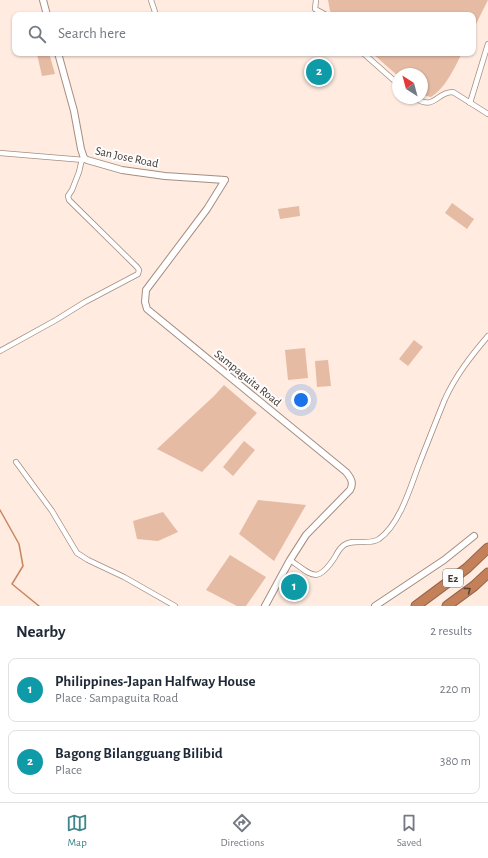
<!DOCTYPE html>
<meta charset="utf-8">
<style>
:root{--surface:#fff;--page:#f2f2f3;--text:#1f2937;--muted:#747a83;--line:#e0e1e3;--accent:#3e8689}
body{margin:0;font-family:"Alegreya Sans",sans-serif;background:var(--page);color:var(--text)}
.compass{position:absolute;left:392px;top:68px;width:36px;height:36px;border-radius:50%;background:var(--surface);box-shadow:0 1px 3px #0004;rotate:324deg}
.you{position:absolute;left:301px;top:400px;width:14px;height:14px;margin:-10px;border:3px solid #fff;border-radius:50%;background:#1a73e8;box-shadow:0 0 0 6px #1a73e833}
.badge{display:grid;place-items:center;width:26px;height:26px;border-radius:50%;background:var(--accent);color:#fff;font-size:13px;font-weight:700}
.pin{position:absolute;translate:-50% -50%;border:2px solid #fff;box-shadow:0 1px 4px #0006}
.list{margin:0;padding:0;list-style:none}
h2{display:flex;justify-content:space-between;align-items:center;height:52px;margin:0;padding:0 16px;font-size:17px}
h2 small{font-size:13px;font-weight:400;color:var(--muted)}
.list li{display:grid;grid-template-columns:26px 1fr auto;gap:12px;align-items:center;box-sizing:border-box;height:64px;margin:0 8px 8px;padding:0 8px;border:1px solid var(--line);border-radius:8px}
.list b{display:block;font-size:15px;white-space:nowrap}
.list p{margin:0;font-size:13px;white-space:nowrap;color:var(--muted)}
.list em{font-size:13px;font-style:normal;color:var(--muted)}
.icon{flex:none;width:22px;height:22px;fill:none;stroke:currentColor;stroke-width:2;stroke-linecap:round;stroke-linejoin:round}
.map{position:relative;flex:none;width:488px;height:606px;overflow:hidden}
.search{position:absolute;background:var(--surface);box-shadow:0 1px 3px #0004;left:12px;right:12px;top:12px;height:44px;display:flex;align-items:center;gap:10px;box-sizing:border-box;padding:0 14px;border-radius:8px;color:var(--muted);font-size:15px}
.sheet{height:196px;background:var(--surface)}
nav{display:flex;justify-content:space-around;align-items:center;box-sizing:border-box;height:56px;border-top:1px solid var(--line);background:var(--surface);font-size:11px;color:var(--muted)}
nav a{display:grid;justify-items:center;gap:2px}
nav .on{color:var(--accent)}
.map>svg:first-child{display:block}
.green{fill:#e5bba3}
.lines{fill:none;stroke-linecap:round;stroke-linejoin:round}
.stream{stroke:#c8865f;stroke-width:1.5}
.minor-casing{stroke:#a58e81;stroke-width:6}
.tertiary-casing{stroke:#a58e81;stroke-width:8}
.motorway-casing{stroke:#95664b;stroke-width:11}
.minor{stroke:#fff;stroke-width:4.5}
.tertiary{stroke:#fff;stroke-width:6}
.motorway{stroke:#c38059;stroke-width:9}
.oneway{stroke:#5a4639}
.labels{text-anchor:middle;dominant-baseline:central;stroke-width:4;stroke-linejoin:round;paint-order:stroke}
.shield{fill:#fdfdfd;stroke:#79726e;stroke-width:1}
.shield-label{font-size:11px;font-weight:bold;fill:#403731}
.street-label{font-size:12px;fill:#403731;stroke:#fdfdfd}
</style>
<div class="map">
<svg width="488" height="606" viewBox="0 0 488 606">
<rect width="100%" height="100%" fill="#ffebe0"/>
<g class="green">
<path d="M328 0H488L473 30V15H333L330 11Z"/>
<path d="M42 53H49L55 74 42 76 37 54Z"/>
<path d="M372 53H462C454 69 446 87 431 97L422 95V74H398V76Z"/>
<path d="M452 203 474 219 467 229 445 213Z"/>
<path d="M299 206 300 216 280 219 278 209Z"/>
<path d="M414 340 423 347 408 366 399 359Z"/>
<path d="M305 348 308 378 288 380 285 350Z"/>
<path d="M328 360 331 386 317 387 315 361Z"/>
<path d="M224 385 257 413 202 472 157 449 214 396Z"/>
<path d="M244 441 255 450 233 476 223 467Z"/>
<path d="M258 500 306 505 274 561 239 534Z"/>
<path d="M163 512 178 532 158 541 137 539 133 521Z"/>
<path d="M230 555 266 577 246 606H237L206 590Z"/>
</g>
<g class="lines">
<path class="stream" d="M0 510 19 544 23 566 12 584 39 606"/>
<defs>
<g id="minor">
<path d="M151 0 156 15"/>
<path d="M316 0 315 9 326 15"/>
<path d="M363 53 398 84"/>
<path d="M415 98C435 111 436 92 453 92L488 114"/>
<path d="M470 103 488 44"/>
<path d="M0 153 84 160"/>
<path d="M0 351 56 320 85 302 138 274 139 270 137 267 69 200 68 196 72 190 79 172 82 159"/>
<path d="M16 462 52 511 77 553 88 560 124 577 175 606"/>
<path d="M290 560C312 575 317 585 335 557 337 553 340 548 344 545 354 538 368 546 379 539 399 525 410 489 418 467 427 444 436 421 445 399 456 375 471 356 488 336"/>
</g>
<g id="tertiary">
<path d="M43 0 47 15"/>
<path d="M58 53 74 111 81 149 84 158 87 160 122 170 165 176 225 180 207 209 146 290 145 302 147 309 346 472C351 478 354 483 350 490L306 535 290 560 265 606"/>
<path d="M375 606 444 560 474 536"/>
</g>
<g id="motorway">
<path d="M416 606 467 568 488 548"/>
<path d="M447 606 474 586 488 573"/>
</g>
</defs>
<use href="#minor" class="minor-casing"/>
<use href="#tertiary" class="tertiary-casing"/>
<use href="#motorway" class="motorway-casing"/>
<use href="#minor" class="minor"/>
<use href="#tertiary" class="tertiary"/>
<use href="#motorway" class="motorway"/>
</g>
<defs><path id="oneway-chevron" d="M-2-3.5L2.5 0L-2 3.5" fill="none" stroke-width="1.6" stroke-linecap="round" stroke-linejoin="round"/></defs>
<use class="oneway" href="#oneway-chevron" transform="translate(468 590) rotate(-37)"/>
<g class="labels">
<rect class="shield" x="443" y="569" width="20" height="18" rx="3"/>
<g class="shield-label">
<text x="453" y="578">E2</text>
</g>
<g class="street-label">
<text transform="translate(127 157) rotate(12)">San Jose Road</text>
<text transform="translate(248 378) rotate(39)">Sampaguita Road</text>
</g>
</g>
</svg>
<svg class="compass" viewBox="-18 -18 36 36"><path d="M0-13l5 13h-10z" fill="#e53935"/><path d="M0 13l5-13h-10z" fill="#747a83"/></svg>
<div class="you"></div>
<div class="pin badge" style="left:294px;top:587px;background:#0f9aa8">1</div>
<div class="pin badge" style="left:319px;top:72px;background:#0f9aa8">2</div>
<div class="search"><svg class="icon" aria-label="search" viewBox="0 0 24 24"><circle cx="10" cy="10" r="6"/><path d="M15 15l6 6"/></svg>Search here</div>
</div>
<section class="sheet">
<h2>Nearby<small>2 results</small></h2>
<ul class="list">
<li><span class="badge" style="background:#0f9aa8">1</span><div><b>Philippines-Japan Halfway House</b><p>Place · Sampaguita Road</p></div><em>220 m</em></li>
<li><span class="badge" style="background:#0f9aa8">2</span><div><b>Bagong Bilangguang Bilibid</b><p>Place</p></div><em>380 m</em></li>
</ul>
</section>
<nav>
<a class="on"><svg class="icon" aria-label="map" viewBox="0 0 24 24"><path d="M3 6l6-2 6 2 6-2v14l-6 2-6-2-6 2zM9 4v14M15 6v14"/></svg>Map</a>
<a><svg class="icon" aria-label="directions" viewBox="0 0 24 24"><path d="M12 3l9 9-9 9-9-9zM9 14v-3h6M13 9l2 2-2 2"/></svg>Directions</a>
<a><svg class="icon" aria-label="saved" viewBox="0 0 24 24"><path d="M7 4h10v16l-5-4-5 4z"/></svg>Saved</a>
</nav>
